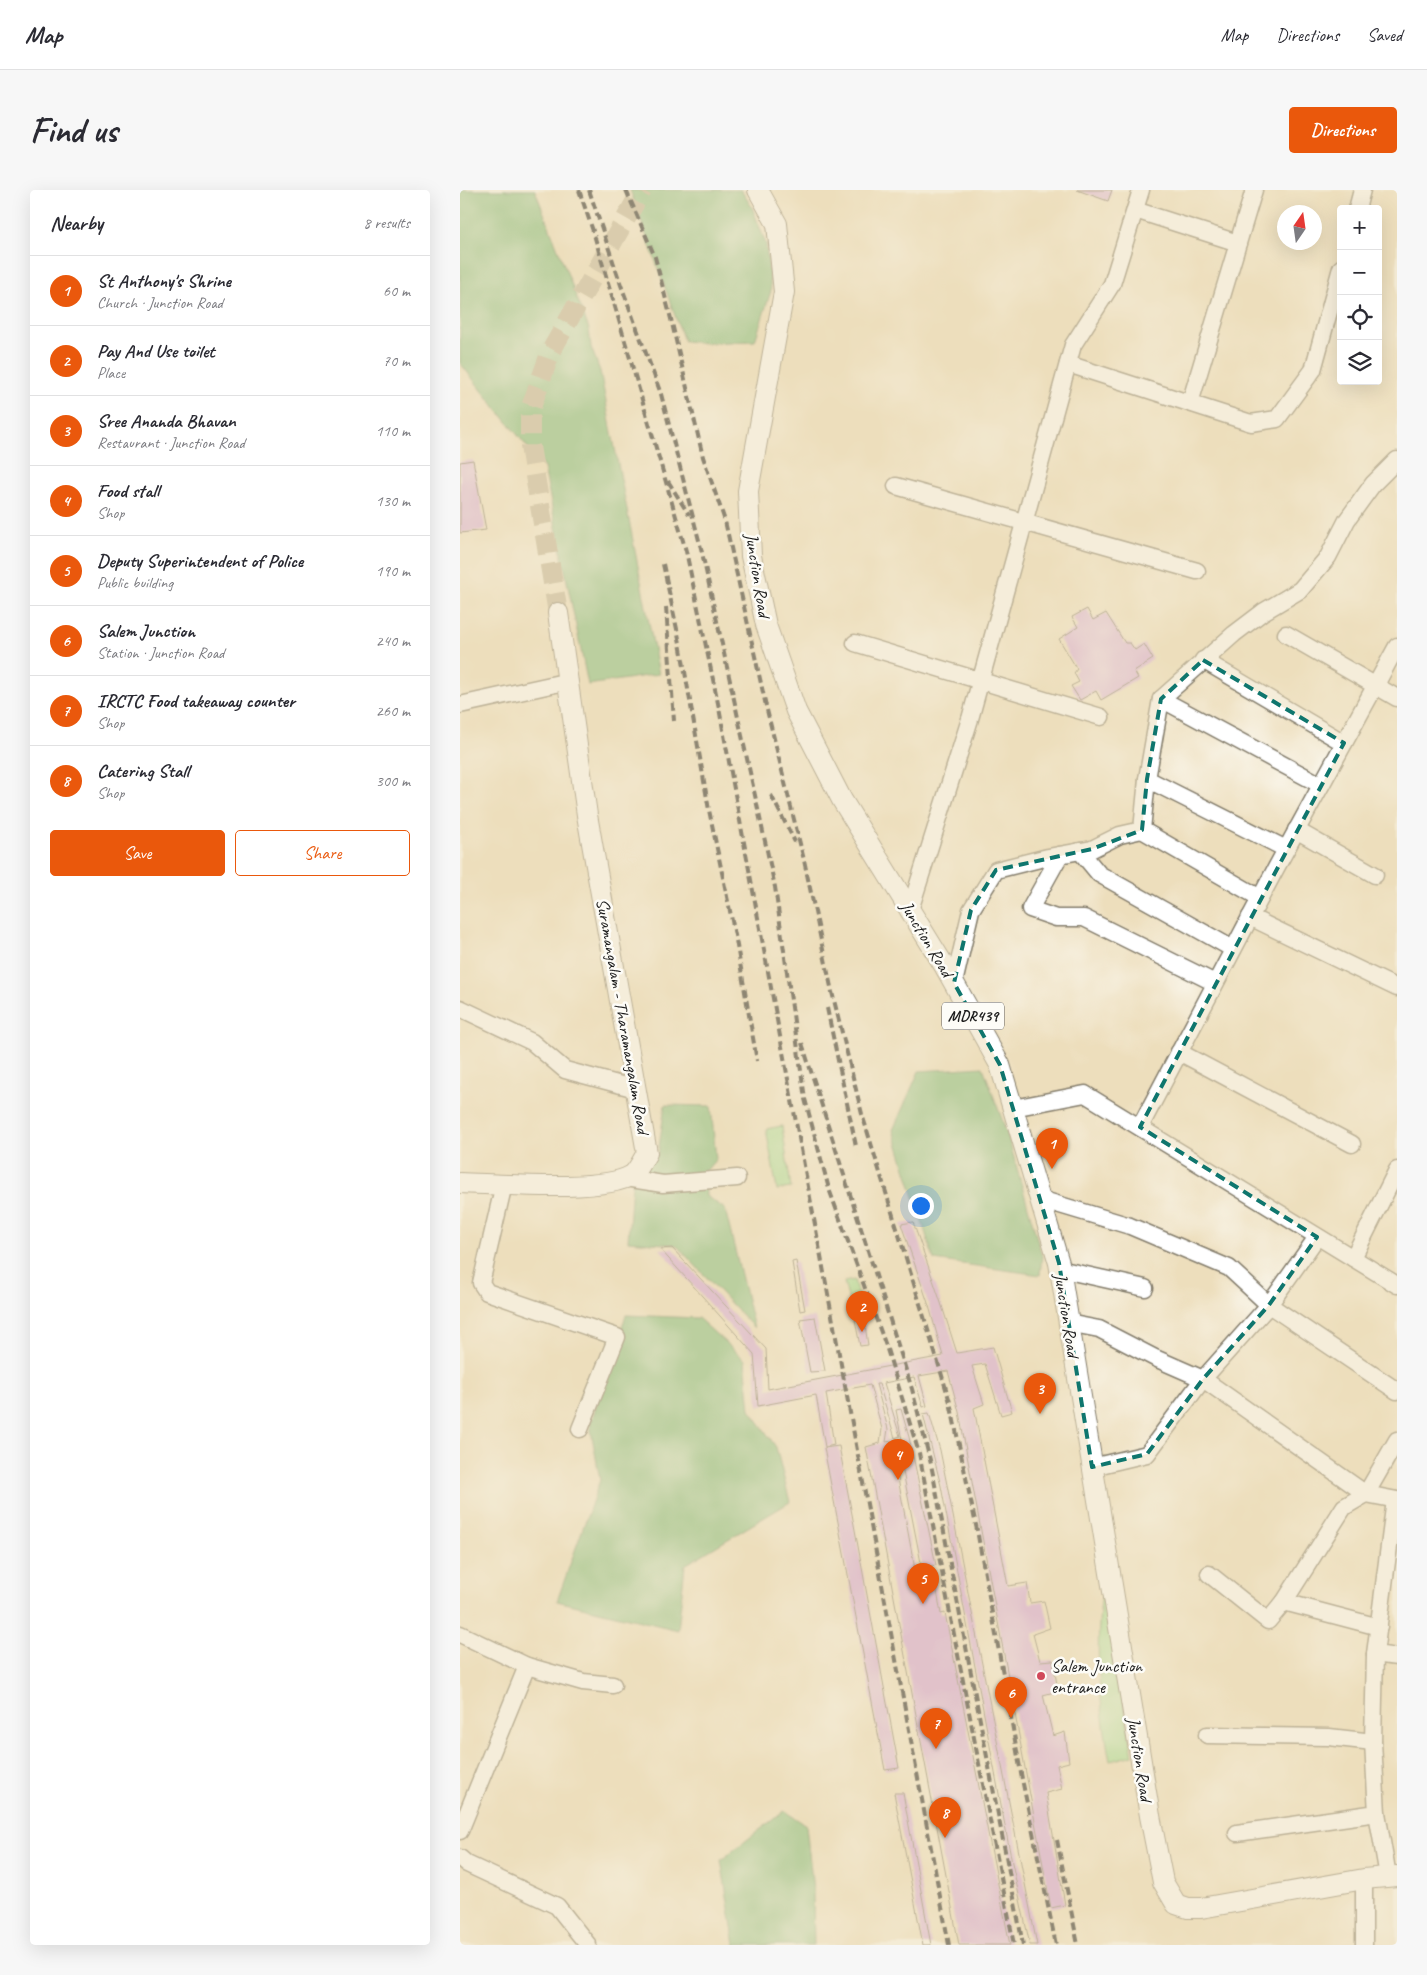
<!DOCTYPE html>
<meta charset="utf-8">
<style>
:root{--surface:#fff;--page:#f7f7f7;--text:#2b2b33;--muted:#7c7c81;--line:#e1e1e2;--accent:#ea580c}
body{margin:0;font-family:Caveat,sans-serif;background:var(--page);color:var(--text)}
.controls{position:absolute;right:15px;top:15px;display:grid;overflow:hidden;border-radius:5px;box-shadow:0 5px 20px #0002}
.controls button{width:45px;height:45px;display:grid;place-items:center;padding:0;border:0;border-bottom:1px solid var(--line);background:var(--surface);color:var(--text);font:25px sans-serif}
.compass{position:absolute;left:817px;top:15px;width:45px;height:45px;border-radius:50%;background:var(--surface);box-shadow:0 5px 20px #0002;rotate:13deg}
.you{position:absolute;left:460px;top:1015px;width:18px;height:18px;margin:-12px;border:4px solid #fff;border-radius:50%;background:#1a73e8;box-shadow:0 0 0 8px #1a73e833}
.badge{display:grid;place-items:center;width:32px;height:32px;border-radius:50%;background:var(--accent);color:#fff;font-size:16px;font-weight:700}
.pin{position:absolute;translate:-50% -41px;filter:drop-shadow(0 1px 2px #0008)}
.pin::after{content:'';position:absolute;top:26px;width:18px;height:15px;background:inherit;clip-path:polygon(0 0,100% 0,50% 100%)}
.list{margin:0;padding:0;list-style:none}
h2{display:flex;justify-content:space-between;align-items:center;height:65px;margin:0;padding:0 20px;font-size:21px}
h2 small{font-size:16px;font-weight:400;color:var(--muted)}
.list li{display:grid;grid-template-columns:32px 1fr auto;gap:15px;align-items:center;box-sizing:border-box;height:70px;padding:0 20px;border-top:1px solid var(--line)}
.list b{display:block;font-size:19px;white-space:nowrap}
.list p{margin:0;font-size:16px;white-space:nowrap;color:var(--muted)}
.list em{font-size:16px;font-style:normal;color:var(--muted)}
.actions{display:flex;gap:10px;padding:15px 20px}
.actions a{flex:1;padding:11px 0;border:1px solid var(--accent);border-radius:5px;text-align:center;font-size:18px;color:var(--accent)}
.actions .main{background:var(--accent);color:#fff}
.icon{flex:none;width:28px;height:28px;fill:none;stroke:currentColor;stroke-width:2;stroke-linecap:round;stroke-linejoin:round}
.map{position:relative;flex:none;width:937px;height:1755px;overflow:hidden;border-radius:5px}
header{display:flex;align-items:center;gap:30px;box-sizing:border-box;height:70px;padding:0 25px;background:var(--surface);border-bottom:1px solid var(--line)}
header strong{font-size:24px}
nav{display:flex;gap:28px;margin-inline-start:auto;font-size:18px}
.intro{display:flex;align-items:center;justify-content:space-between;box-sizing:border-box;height:120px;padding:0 30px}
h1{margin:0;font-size:35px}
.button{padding:12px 22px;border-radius:5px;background:var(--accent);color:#fff;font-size:18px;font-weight:700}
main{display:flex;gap:30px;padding:0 30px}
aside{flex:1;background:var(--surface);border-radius:5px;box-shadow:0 5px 20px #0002}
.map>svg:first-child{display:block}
.green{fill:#9edc91;stroke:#5d7c56}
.forest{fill:#7ebc7b;stroke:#4d6c4c}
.building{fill:#d3a0dc}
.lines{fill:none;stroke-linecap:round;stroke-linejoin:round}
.major-tunnel{stroke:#c3b79c;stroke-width:20;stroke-dasharray:20 10;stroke-linecap:butt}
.minor-casing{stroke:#847d6c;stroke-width:19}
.major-casing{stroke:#847d6c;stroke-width:22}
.minor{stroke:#fff;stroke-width:16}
.major{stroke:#fff;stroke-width:20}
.rail{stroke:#1c1c1c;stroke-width:4;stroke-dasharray:8 4;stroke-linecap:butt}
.marked{fill:none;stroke:#0f766e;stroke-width:4;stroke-dasharray:10 6;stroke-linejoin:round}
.poi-dot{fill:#d1495b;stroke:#fdfcf7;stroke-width:2}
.labels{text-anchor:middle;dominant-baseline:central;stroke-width:5;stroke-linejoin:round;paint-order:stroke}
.shield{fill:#fdfcf7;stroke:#605f5e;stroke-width:1}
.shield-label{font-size:16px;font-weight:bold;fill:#1c1c1c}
.street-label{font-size:18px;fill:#1c1c1c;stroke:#fdfcf7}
.poi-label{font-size:18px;fill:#1c1c1c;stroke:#fdfcf7;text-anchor:start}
</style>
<header>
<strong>Map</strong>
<nav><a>Map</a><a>Directions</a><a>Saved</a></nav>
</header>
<div class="intro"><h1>Find us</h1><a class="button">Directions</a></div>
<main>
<aside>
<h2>Nearby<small>8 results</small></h2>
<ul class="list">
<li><span class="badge">1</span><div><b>St Anthony's Shrine</b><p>Church · Junction Road</p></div><em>60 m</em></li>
<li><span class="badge">2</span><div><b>Pay And Use toilet</b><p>Place</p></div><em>70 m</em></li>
<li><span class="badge">3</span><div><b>Sree Ananda Bhavan</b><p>Restaurant · Junction Road</p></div><em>110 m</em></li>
<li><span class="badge">4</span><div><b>Food stall</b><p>Shop</p></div><em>130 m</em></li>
<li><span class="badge">5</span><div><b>Deputy Superintendent of Police</b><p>Public building</p></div><em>190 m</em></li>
<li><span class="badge">6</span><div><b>Salem Junction</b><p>Station · Junction Road</p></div><em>240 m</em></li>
<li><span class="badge">7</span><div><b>IRCTC Food takeaway counter</b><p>Shop</p></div><em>260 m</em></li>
<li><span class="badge">8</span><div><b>Catering Stall</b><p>Shop</p></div><em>300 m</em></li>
</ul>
<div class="actions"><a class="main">Save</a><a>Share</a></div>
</aside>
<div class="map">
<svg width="937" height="1755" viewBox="0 0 937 1755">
<rect width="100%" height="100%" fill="#fdfcf7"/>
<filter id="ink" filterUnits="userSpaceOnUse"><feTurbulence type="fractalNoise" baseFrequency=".02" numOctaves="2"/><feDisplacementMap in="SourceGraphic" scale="10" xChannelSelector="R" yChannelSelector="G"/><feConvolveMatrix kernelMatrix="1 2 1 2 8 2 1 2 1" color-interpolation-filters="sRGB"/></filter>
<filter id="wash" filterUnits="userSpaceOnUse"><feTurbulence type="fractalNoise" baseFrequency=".0096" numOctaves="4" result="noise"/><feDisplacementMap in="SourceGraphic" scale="20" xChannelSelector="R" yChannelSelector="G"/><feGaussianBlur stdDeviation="1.12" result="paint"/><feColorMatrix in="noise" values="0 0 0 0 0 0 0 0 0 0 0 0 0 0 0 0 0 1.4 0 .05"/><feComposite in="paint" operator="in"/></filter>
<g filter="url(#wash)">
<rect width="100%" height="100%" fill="#eddebc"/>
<g class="green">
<path d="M322 936 331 998 317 1000 306 939Z"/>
<path d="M394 1090 401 1117 391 1119 384 1092Z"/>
<path d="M643 1396 673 1565 650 1571C639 1515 634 1452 643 1396Z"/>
</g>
<g class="forest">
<path d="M0 0H75L129 139 131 157 140 181 199 484 128 495 84 278 0 173Z"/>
<path d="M170 0H281L292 17 306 54 311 101 295 151 245 153 224 151Z"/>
<path d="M523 877 547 943 582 1066 580 1085 474 1070 433 940 459 881Z"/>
<path d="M205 915 251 916 256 969 245 982 246 1006 265 1019 294 1138 216 1055 168 1051 172 993 198 964Z"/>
<path d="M166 1125 238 1128 285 1170 290 1219 316 1257 330 1312 225 1375 218 1440 97 1411 140 1290 130 1235Z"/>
<path d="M324 1621 346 1635 353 1700 354 1755H275L261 1670Z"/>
</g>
<g id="blocks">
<g class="building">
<path d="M617 0H652L648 11Z"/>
<path d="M13 270 26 340 0 343V272Z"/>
<path d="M627 419 633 430 646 423 665 453H670L675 460 684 454 693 469 674 481 678 488 641 510 636 501 620 510 611 496 619 492 614 483 617 479 599 449 618 437 612 427Z"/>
<path d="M453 1032 481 1113 497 1163 533 1157 552 1222 541 1225 525 1174 512 1176 524 1214 514 1218 548 1396 567 1393 570 1413 584 1411 590 1438 573 1444 580 1471 593 1470 598 1501 583 1505 593 1546 605 1542 609 1572 597 1575 602 1599 586 1603 605 1715 591 1718 499 1222 488 1181 459 1186 467 1216 463 1217 454 1187 424 1193 440 1246 435 1248 419 1194H416L428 1239 426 1252 431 1251 456 1385 474 1384 481 1424 485 1423 550 1755H499L406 1257 420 1253 422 1239 410 1195 366 1203 374 1255 365 1257 356 1205 298 1216 294 1164 200 1059 212 1058 306 1159 308 1199 483 1166 469 1116 441 1034Z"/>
<path d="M336 1071 345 1120 340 1121 332 1072Z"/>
<path d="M355 1127 365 1181 350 1182 340 1129Z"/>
<path d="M404 1129 408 1155 400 1156 395 1130Z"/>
<path d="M441 1219 449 1247 476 1375 462 1378 437 1251 442 1250 436 1220Z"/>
<path d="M469 1223 480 1260 487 1295 577 1755H570L552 1673 481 1296 463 1224Z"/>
<path d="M379 1256 395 1340 439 1578 425 1580 364 1258Z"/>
<path d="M434 1603H443L471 1755H463Z"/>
</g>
</g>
</g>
<g filter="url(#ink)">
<use href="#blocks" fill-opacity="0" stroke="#847d6c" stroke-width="1"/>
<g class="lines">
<path class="major-tunnel" d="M98 423 70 256V220L91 161 182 0"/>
<defs>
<g id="minor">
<path d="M897 19 902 0"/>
<path d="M675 20 778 53"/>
<path d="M608 174 791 233 817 229 853 180 881 78"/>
<path d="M730 213 794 0"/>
<path d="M436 296 737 381"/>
<path d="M826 444 937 508"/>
<path d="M395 453 641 527"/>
<path d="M743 470 884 553"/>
<path d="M701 509 861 595"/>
<path d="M0 515 109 491"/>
<path d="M687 589 826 659"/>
<path d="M682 640 800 708"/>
<path d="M836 640 915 685"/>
<path d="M620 661 639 684 773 759"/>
<path d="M600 665 570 719 596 728H624L755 793"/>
<path d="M450 720 510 529 613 155 652 94 681 0"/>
<path d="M790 727 937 798"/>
<path d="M494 793 511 720 536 680 588 667 632 659 660 645 682 640 687 589 701 509 774 444 803 422 840 400 868 367 887 330 913 294 937 270"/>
<path d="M0 818 72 852 105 880 176 899"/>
<path d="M719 862 892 954"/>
<path d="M553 918 625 904 937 1095"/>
<path d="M680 937 816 678 937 456"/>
<path d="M165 988 203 994 277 988"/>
<path d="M44 994 21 1093 27 1102 157 1147 120 1239"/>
<path d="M580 1009 670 1036 769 1078 809 1115 937 1201"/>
<path d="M893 1068 937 980"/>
<path d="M599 1079 685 1098"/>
<path d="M608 1133 639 1139 695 1168 743 1189 906 1304 884 1317 824 1412 919 1437"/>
<path d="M937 1250 906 1304 937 1310"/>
<path d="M632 1277 687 1264 743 1189 809 1115 857 1047"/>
<path d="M935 1310 915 1464 937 1467"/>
<path d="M749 1384 808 1431 824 1412"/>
<path d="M0 1444 67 1476 123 1492 153 1495"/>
<path d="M747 1545 869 1547 913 1552"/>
<path d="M917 1623 928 1686"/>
<path d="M0 1641 67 1476"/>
<path d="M777 1643 917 1623 913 1552 915 1464"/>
<path d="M0 1668 7 1674 97 1716 128 1755"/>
<path d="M904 1689V1755"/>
</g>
<g id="major">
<path d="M298 0 317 34 324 102 288 301 291 366 306 435 336 521 382 610 485 777 540 875 599 1073 690 1626 703 1692 716 1714 728 1718H741L904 1689 937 1686"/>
<path d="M0 993C38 994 143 1003 172 985 178 981 183 969 187 963L127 625 98 423"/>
</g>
</defs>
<use href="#minor" class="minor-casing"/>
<use href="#major" class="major-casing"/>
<use href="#minor" class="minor"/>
<use href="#major" class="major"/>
<g class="rail">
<path d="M119 0 133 41 226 361 259 518 489 1755"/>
<path d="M129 0 161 95 201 204 241 358 315 697 345 909 369 999 426 1156 459 1263 554 1755"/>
<path d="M166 0 195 67 211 129 243 267 265 331 306 516 344 670 372 802 402 924 490 1212 517 1340 562 1589 596 1755"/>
<path d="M208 291 229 325"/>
<path d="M203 374 220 453 249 620 276 750 297 871"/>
<path d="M206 417 214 531"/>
<path d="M311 605 335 652"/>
<path d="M367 818 396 956"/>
<path d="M342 853 452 1199 471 1274 563 1755"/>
<path d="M597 1650 618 1755"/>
</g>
</g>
</g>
<path d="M0 0H937V1755H0ZM743 470 884 553 680 937 857 1047 809 1115 743 1189 687 1264 632 1277 599 1073 540 875 494 793 511 720 536 680 632 659 682 640 687 589 701 509Z" fill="#eddebc" fill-opacity=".55" fill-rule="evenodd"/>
<path class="marked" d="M743 470 884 553 680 937 857 1047 809 1115 743 1189 687 1264 632 1277 599 1073 540 875 494 793 511 720 536 680 632 659 682 640 687 589 701 509Z"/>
<circle class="poi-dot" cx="581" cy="1486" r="5"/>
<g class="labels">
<rect class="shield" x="482" y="812.5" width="62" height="27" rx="4"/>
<g class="shield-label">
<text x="513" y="826">MDR439</text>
</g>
<g class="street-label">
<text transform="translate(298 385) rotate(81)">Junction Road</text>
<text transform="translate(467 749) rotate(59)">Junction Road</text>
<text transform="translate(163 826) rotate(80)">Suramangalam - Tharamangalam Road</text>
<text transform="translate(607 1125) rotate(81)">Junction Road</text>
<text transform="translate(680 1569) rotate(81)">Junction Road</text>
</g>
<g class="poi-label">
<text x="591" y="1476">Salem Junction<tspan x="591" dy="21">entrance</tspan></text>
</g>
</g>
</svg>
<div class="controls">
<button>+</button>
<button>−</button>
<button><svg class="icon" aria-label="locate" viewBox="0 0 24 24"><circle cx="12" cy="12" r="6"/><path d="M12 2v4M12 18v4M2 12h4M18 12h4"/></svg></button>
<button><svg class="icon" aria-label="layers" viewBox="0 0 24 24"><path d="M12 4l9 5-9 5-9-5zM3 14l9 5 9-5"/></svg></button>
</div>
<svg class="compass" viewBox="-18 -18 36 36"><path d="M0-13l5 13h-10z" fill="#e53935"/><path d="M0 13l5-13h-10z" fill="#7c7c81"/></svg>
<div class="you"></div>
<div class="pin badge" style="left:592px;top:979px">1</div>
<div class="pin badge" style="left:402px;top:1142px">2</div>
<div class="pin badge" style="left:580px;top:1224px">3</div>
<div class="pin badge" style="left:438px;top:1290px">4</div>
<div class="pin badge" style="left:463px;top:1414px">5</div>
<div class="pin badge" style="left:551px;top:1528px">6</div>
<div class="pin badge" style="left:476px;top:1559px">7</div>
<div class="pin badge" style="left:485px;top:1648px">8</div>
</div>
</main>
